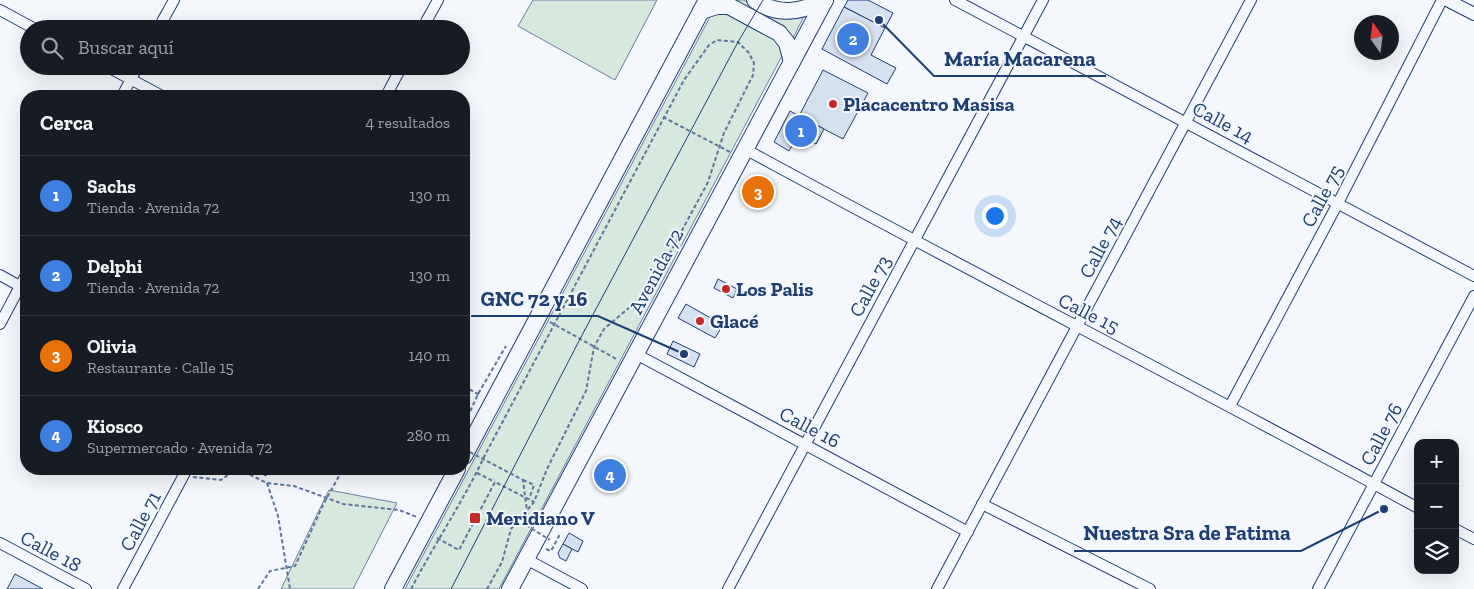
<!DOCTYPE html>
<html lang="es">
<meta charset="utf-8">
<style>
:root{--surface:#171b24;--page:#20242c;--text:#f1f3f6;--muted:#9ea1a6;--line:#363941;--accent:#c62828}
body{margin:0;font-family:"Zilla Slab",serif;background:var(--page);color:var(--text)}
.controls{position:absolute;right:15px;bottom:15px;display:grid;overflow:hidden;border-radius:10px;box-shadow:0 5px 20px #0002}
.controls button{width:45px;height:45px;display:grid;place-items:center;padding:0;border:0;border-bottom:1px solid var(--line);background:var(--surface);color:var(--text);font:25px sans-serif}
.compass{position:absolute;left:1354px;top:15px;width:45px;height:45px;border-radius:50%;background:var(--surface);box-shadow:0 5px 20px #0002;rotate:346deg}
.you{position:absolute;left:994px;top:215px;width:18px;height:18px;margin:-12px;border:4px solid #fff;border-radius:50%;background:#1a73e8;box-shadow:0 0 0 8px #1a73e833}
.badge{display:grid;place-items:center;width:32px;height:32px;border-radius:50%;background:var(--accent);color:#fff;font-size:16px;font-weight:700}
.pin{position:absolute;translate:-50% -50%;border:2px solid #fff;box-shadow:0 1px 5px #0006}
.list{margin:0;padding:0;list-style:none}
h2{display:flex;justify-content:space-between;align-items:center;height:65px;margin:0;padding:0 20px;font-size:21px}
h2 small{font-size:16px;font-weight:400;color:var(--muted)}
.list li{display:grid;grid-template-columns:32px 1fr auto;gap:15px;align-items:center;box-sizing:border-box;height:80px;padding:0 20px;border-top:1px solid var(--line)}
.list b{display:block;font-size:19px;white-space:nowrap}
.list p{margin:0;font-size:16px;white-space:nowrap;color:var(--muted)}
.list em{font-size:16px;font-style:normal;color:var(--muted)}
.icon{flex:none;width:28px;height:28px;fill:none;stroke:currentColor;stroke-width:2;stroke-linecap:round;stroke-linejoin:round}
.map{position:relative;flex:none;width:1474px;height:589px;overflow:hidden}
.search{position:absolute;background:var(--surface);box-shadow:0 5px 20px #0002;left:20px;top:20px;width:450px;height:55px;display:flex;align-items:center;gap:12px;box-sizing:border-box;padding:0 18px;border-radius:28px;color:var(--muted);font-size:19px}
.panel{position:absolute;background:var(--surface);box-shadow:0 5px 20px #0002;left:20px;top:90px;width:450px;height:385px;border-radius:20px}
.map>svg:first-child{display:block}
.green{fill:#d7e8df;stroke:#687fa3}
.building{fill:#d5e0f0;stroke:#1d3f73}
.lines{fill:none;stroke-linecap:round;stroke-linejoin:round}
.minor-casing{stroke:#1d3f73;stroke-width:12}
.tertiary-casing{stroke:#1d3f73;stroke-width:14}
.trunk-casing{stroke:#1d3f73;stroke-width:18}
.path{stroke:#5e769c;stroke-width:2;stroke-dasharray:4 2.5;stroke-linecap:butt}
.minor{stroke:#f4f7fb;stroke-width:10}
.tertiary{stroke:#f4f7fb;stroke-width:12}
.trunk{stroke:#f4f7fb;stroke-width:16}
.tram{stroke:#1d3f73;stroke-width:1}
.path-bridge{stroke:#5e769c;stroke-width:2;stroke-dasharray:4 2.5;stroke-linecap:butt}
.poi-dot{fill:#c62828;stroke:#f4f7fb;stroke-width:2}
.labels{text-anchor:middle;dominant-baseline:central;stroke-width:4;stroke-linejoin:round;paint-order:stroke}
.poi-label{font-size:20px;font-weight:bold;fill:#1d3f73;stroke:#f4f7fb;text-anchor:start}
.street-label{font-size:20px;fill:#1d3f73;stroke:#f4f7fb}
.leader{fill:none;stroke:#1d3f73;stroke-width:2}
.callout-dot{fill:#1d3f73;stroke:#f4f7fb;stroke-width:2}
.callout-label{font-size:21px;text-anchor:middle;font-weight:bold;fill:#1d3f73;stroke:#f4f7fb;stroke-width:4;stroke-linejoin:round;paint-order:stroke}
</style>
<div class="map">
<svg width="1474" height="589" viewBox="0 0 1474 589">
<rect width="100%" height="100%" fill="#f4f7fb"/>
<g class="green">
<path d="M533 0H657L615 80 518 26Z"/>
<path d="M719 0H744L760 13 775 18 790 19 804 16 792 40Z"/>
<path d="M723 11 778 39 783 54 499 589H405L710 17 715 12Z"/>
<path d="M329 490 397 503 353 589H281Z"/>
</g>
<g class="building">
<path d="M848 0H868L893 13 885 28 844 7Z"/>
<path d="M844 7 885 28 871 55 896 68 887 84 822 49Z"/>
<path d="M823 70 868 93 843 139 799 116Z"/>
<path d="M790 111 824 129 816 144 798 134 789 151 774 142Z"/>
<path d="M757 184 769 190 762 203 747 194 752 185Z"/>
<path d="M718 279 737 289 733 298 714 288Z"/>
<path d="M686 304 723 325 715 338 678 318Z"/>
<path d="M673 341 700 354 694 367 667 354Z"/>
<path d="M601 464 623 475 618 486 596 475Z"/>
<path d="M252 469H269L266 476Z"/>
<path d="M569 533 583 541 578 552 563 544Z"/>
<path d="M563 544 572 549 566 561 560 558 558 553Z"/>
<path d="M15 574 43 589H7Z"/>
</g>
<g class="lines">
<defs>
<g id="minor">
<path d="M955 0 1474 276"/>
<path d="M0 10 35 29"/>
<path d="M158 29 174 0"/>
<path d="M422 29 438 0"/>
<path d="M106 66 162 96"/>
<path d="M122 96 138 66"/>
<path d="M386 96 402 66"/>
<path d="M745 149C968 271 1195 386 1418 508"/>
<path d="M0 275 25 289"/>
<path d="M0 324 26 275"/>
<path d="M636 354 968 532"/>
<path d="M1230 406 1338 203 1442 0"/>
<path d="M982 504 1150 589"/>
<path d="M1455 529 1474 539"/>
<path d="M0 543 86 589"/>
<path d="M526 559 582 589"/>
<path d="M123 589 187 469"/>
<path d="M728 589 1043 0"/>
<path d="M937 589 1251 0"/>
<path d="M1318 589 1474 296"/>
</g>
<path id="tertiary" d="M1447 0 1474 14"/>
<g id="trunk">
<path d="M755 0C778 17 802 12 825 0"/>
<path d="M701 11 717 6H729L779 33 787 43 792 62"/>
<path d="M464 456 707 0"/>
<path d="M393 589 457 469"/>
<path d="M510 589 825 0"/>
</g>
</defs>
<use href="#minor" class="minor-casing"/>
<use href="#tertiary" class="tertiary-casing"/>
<use href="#trunk" class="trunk-casing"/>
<g class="path">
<path d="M663 117 730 152"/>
<path d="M550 322 618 360"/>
<path d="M464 386 481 396"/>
<path d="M465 423 478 394 506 346"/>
<path d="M238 469 267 483 294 486 343 504 399 510 417 517"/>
<path d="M477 473 495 482"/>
<path d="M193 477 221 480 236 469"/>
<path d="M523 480 534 485 529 499"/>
<path d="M267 483 278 516 290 589"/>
<path d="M437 538 459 550 495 482 534 502"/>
<path d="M546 549 551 551 559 536 556 534"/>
<path d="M258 589 270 571 295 566 324 503 343 469"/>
<path d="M411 589C435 543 464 500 486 453L684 80 709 45 717 40 738 42 749 53 754 63 753 75 724 133 708 182 650 290 604 329 594 347 586 391 547 469 534 502 511 529 502 562 487 589"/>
</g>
<use href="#minor" class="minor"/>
<use href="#tertiary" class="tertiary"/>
<use href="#trunk" class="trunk"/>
<path class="tram" d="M451 589 580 339 738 42 763 0"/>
<path class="path-bridge" d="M464 449 523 480 529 527 550 540"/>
</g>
<g class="poi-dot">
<circle cx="833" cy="104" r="5"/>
<circle cx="726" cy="289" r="5"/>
<circle cx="700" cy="321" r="5"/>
<rect x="469" y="512" width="12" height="12" rx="2.5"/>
</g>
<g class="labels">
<g class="poi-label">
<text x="843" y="104">Placacentro Masisa</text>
<text x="736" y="289">Los Palis</text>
<text x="710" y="321">Glacé</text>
<text x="486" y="518">Meridiano V</text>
</g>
<g class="street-label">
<text transform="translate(1223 122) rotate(28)">Calle 14</text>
<text transform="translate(1322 196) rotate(-62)">Calle 75</text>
<text transform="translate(1100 247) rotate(-62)">Calle 74</text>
<text transform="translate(656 271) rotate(-62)">Avenida 72</text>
<text transform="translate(870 286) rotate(-62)">Calle 73</text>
<text transform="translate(1089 313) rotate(27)">Calle 15</text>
<text transform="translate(810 427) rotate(28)">Calle 16</text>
<text transform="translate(1381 434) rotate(-62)">Calle 76</text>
<text transform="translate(140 521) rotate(-62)">Calle 71</text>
<text transform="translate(51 551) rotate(28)">Calle 18</text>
</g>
</g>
<path class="leader" d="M879 20L934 76H1106M684 354L598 316H471M1384 509L1301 551H1074"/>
<g class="callout-dot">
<circle cx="879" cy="20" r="5"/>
<circle cx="684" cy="354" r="5"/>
<circle cx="1384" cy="509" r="5"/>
</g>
<g class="callout-label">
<text x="1020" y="66">María Macarena</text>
<text x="534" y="306">GNC 72 y 16</text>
<text x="1187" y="540">Nuestra Sra de Fatima</text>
</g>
</svg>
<div class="controls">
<button>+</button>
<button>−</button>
<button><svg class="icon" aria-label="layers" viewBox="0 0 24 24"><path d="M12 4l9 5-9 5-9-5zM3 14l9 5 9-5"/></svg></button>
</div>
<svg class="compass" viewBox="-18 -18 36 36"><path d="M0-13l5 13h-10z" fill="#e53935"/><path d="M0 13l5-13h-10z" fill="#9ea1a6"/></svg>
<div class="you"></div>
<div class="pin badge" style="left:801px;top:131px;background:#3f7fe0">1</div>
<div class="pin badge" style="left:853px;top:39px;background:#3f7fe0">2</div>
<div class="pin badge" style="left:758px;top:192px;background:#e8710a">3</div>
<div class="pin badge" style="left:610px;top:475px;background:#3f7fe0">4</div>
<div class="search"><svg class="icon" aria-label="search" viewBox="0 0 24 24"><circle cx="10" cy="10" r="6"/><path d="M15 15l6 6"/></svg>Buscar aquí</div>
<section class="panel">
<h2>Cerca<small>4 resultados</small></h2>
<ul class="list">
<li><span class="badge" style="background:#3f7fe0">1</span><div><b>Sachs</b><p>Tienda · Avenida 72</p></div><em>130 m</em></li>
<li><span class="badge" style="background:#3f7fe0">2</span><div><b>Delphi</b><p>Tienda · Avenida 72</p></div><em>130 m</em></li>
<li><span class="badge" style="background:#e8710a">3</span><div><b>Olivia</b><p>Restaurante · Calle 15</p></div><em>140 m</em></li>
<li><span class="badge" style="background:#3f7fe0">4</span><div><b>Kiosco</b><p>Supermercado · Avenida 72</p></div><em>280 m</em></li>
</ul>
</section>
</div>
